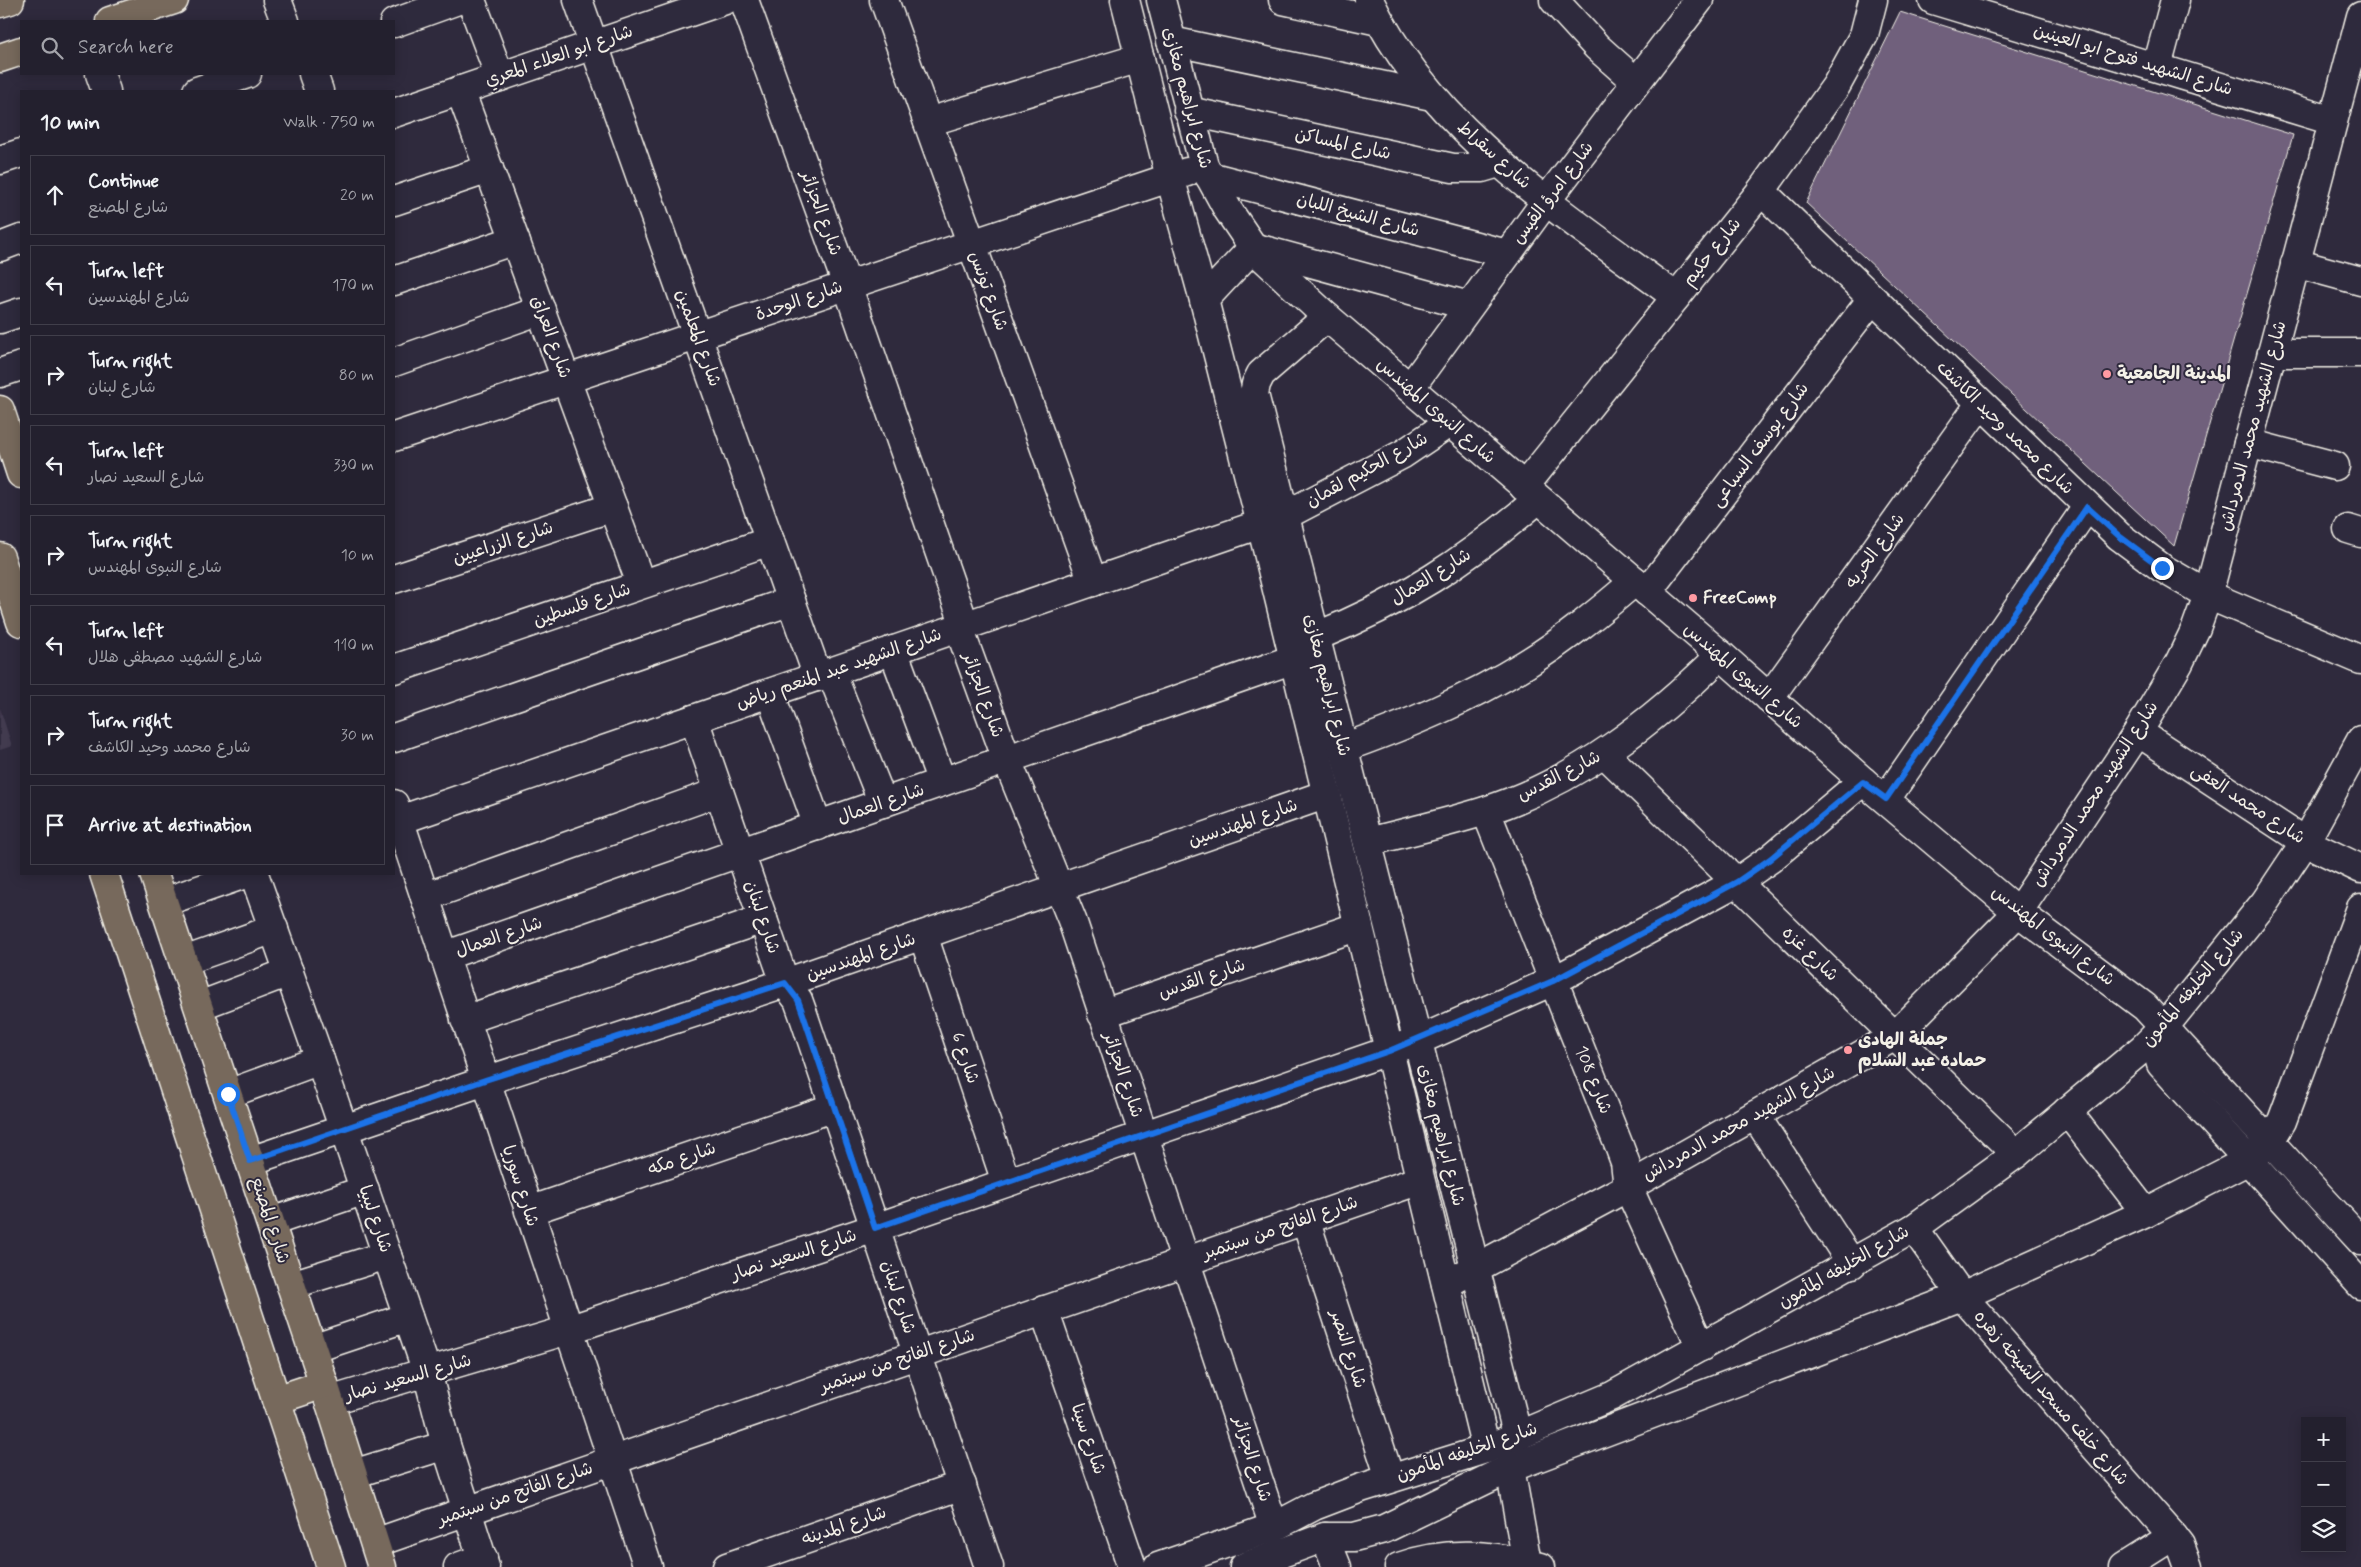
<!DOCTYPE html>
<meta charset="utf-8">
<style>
:root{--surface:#23202e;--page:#2b2836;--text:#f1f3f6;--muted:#a3a3aa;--line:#403e4a}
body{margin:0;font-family:Mynerve,"Playpen Sans Arabic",sans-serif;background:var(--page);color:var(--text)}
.controls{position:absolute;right:15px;bottom:15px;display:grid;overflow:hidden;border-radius:0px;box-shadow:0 2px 12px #0003}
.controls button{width:45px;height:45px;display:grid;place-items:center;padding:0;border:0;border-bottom:1px solid var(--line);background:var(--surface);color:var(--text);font:25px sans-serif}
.stop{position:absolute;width:15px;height:15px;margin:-11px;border:4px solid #1a73e8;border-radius:50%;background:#fff}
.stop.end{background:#1a73e8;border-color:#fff;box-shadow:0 1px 5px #0008}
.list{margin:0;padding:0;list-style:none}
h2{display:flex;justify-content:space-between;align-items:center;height:65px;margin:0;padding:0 20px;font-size:21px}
h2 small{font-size:16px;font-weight:400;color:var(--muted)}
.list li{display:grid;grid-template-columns:32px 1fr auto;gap:15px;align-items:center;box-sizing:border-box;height:80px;margin:0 10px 10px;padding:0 10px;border:1px solid var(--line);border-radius:0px}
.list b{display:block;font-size:19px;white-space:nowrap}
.list p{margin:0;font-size:16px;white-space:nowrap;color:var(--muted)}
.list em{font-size:16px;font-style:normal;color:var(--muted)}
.icon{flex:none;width:28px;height:28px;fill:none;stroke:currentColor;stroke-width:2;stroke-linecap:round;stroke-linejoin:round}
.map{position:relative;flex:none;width:2361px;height:1567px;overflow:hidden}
.search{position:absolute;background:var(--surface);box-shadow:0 2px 12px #0003;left:20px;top:20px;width:375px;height:55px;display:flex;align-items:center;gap:12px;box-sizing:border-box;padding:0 18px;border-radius:0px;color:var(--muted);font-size:19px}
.panel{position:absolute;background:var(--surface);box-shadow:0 2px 12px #0003;left:20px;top:90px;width:375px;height:785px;border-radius:0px}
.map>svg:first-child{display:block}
.built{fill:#423a50}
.building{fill:#6f607c;stroke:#f4f1e8}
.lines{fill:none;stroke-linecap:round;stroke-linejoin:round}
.minor-casing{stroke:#f4f1e8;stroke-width:31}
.major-casing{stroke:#f4f1e8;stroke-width:31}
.minor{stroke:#2f2a3d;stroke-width:28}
.major{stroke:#77695c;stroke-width:28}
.route{stroke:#1a73e8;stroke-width:6}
.poi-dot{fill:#ff9aa2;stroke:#2f2a3d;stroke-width:2}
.labels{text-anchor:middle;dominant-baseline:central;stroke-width:4;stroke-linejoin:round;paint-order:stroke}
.street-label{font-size:18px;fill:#f4f1e8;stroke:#2f2a3d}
.poi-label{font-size:18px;font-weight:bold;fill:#f4f1e8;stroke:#2f2a3d;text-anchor:start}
</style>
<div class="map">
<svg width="2361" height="1567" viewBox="0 0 2361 1567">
<rect width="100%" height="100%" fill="#2f2a3d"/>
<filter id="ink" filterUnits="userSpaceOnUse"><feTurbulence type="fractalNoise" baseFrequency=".02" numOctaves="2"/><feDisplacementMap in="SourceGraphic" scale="10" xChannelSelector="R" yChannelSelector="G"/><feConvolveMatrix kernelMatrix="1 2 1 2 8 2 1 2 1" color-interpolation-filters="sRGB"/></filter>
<g filter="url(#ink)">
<path class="built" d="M0 708 12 746 0 750Z"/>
<path class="building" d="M1900 12 2293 135 2174 546 1806 203Z"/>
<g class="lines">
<defs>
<g id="minor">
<path d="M277 0 285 21"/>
<path d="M471 0 500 77"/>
<path d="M578 0 818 677"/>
<path d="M744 0 847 285 965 626"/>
<path d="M884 0 1093 582"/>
<path d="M1125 0 1170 177 1204 300 1261 524 1486 1449"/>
<path d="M1161 0 1204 166 1228 210 1255 250 1327 317 1721 655 1863 781 2018 912 2145 1007 2361 1241"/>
<path d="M1283 0 1379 21"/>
<path d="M1369 0C1432 131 1563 213 1676 297"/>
<path d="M1554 0 1597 47 1636 82"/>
<path d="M1933 0 2333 121"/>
<path d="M394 23 458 0"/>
<path d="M1171 41 1432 96"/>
<path d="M2157 67 2175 0"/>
<path d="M100 74 106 91"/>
<path d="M313 74 319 91"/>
<path d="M460 90 641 584"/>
<path d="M197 91 247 74"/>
<path d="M1188 111 1453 168H1482L1499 163"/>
<path d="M394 113 725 0"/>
<path d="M928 122 1140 58"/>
<path d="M0 160 21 153"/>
<path d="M1209 176 1507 254"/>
<path d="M1761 191 2119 536 2162 568 2208 595 2361 660"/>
<path d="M394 201 489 169"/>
<path d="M0 247 21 239"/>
<path d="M2295 263 2361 281"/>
<path d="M394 281 515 240"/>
<path d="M1204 300 1246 255 1260 249 1469 306"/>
<path d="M1327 317 1261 374 1256 384 1254 394 1518 1437"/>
<path d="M0 319 21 312"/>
<path d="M2272 353H2361"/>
<path d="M394 362 541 310"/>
<path d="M0 373 21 366"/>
<path d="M1410 388 1546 201 1699 0"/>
<path d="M394 437 1187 172"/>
<path d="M2248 443 2335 466"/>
<path d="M1524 487 1761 191 1836 86 1864 35 1873 0"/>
<path d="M2348 529 2361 533"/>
<path d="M394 579 613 507"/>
<path d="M1647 592 1872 299"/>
<path d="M959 628 1007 760 1072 920 1274 1527"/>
<path d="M1315 637C1403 602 1466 561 1537 500"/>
<path d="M893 650 942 782"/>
<path d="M394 669 770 541"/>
<path d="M831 672 883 803"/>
<path d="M770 693 818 826"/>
<path d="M1769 698 1980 404"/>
<path d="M694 719 785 983 798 1000 803 1014 989 1567"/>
<path d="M2138 732 2305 842 2361 869"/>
<path d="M394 738 791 601"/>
<path d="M1343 748C1407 725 1468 700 1526 664 1565 640 1600 611 1635 581"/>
<path d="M1604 753 2016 1154"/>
<path d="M1886 799 2087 507"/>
<path d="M394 804 648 1567"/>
<path d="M1486 811 1619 1146 1625 1162 1628 1187 1701 1347"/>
<path d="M394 822 1284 516 1403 454 1449 423"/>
<path d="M1368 842C1407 832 1447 823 1485 811 1577 782 1654 721 1721 655"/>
<path d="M254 874 320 1060 427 1372 446 1445 485 1567"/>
<path d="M425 897 719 792"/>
<path d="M164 902 245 874"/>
<path d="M923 935 1006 1182"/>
<path d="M444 956 1311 653"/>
<path d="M184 961 274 929"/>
<path d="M199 1006 289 972"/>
<path d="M1102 1014 1359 926"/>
<path d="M465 1020 763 919"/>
<path d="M2165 1026C2157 1039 2156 1049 2161 1064L2361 1285"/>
<path d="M228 1094 320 1060"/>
<path d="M2067 1111 2146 1213"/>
<path d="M1755 1115 1852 1264"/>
<path d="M250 1161 485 1081 785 983 1327 794"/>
<path d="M529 1211 835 1107"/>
<path d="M1305 1219 1390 1478"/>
<path d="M271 1222 365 1190"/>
<path d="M1914 1228 1962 1296 2173 1536 2180 1545 2188 1567"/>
<path d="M1446 1284 1628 1187 1895 1036 2018 912 2138 732 2179 663 2196 628 2208 595 2361 16"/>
<path d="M291 1285 387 1255"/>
<path d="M1044 1310 1132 1567"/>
<path d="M312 1349 408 1317"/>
<path d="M329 1401 568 1330 875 1228 1417 1041 1553 981 1737 882 1770 859 1863 781"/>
<path d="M1510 1468 1527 1563"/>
<path d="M353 1474 446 1445"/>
<path d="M1325 1537 1337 1567"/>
<path d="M375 1543 1420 1180"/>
<path d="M458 1567 483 1558"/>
<path d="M727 1567 962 1485"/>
<path d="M1158 1567 1274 1527 1314 1506 1361 1488 1486 1449 1612 1396 1914 1228 2016 1154 2143 1048 2165 1026 2265 902 2305 842 2361 740"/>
<path d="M1244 1567 1325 1537H1354L1384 1529 1510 1468 1962 1296 2146 1213 2247 1161 2270 1141 2282 1121 2361 908"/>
<path d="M1399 1567C1446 1550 1493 1554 1541 1567"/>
<path d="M2124 1567 2173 1536"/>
</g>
<g id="major">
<path d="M0 3 10 0"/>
<path d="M110 21 174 0"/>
<path d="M0 58 21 51"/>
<path d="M0 410 21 474"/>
<path d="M0 557 21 622"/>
<path d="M104 874 331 1567"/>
<path d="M154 874 324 1384 382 1567"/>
<path d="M276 1400 324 1384"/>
</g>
</defs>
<use href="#minor" class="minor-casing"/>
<use href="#major" class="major-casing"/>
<use href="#minor" class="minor"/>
<use href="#major" class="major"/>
</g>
</g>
<g class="lines" filter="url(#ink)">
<path class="route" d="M228 1094 250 1161 485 1080 785 983 798 1000 803 1014 875 1228 1389 1051 1553 981 1737 882 1770 859 1863 782 1886 799 2087 507 2119 536 2162 568"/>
</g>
<g class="poi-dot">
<circle cx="2107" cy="374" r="5"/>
<circle cx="1693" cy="598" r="5"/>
<circle cx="1848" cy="1050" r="5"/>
</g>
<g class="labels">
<g class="street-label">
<text transform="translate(559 56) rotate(-19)">شارع ابو العلاء المعري</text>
<text transform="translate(2133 60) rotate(17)">شارع الشهيد فتوح ابو العينين</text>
<text transform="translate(1187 98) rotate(75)">شارع ابراهيم مغازى</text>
<text transform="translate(1343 144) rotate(12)">شارع المساكن</text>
<text transform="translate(1494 155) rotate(42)">شارع سقراط</text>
<text transform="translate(1553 193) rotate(-53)">شارع امرؤ القيس</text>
<text transform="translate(821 213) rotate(70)">شارع الجزائر</text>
<text transform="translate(1358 215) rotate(15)">شارع الشيخ اللبان</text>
<text transform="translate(1712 252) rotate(-51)">شارع حكيم</text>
<text transform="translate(988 291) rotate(70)">شارع تونس</text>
<text transform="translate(799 301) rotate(-19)">شارع الوحدة</text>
<text transform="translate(551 337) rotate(70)">شارع العراق</text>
<text transform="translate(698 338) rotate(70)">شارع المعلمين</text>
<text transform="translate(1436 411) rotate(41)">شارع النبوى المهندس</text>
<text transform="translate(2253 426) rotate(-75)">شارع الشهيد محمد الدمرداش</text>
<text transform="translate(2005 428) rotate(44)">شارع محمد وحيد الكاشف</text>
<text transform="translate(1760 445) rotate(-53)">شارع يوسف السباعى</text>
<text transform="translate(1367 470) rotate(-29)">شارع الحكيم لقمان</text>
<text transform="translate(503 543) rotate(-18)">شارع الزراعيين</text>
<text transform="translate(1875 551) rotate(-54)">شارع الحريه</text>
<text transform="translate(1431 577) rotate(-32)">شارع العمال</text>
<text transform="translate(582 605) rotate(-19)">شارع فلسطين</text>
<text transform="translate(839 669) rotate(-19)">شارع الشهيد عبد المنعم رياض</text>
<text transform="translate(1743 676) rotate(41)">شارع النبوى المهندس</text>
<text transform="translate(1327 685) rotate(76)">شارع ابراهيم مغازى</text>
<text transform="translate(983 695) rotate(70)">شارع الجزائر</text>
<text transform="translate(1559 776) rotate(-27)">شارع القدس</text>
<text transform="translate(2095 794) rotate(-57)">شارع الشهيد محمد الدمرداش</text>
<text transform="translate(881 804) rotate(-19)">شارع العمال</text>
<text transform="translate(2248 804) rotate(33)">شارع محمد العفى</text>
<text transform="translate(1243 823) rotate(-19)">شارع المهندسين</text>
<text transform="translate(762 917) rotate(71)">شارع لبنان</text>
<text transform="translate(2053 936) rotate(38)">شارع النبوى المهندس</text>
<text transform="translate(499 937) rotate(-19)">شارع العمال</text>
<text transform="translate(1810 954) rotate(44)">شارع غزه</text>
<text transform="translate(861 957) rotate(-19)">شارع المهندسين</text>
<text transform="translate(1202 979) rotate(-19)">شارع القدس</text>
<text transform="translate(2193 988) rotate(-50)">شارع الخليفه المأمون</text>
<text transform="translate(965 1058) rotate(71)">شارع 6</text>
<text transform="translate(1123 1075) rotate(71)">شارع الجزائر</text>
<text transform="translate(1593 1080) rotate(68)">شارع 108</text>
<text transform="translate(1739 1124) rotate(-29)">شارع الشهيد محمد الدمرداش</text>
<text transform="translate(1441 1135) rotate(76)">شارع ابراهيم مغازى</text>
<text transform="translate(682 1159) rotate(-19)">شارع مكه</text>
<text transform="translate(520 1186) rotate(72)">شارع سوريا</text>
<text transform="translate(375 1219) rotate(71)">شارع ليبيا</text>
<text transform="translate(270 1220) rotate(72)">شارع المصنع</text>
<text transform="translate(1280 1228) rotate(-19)">شارع الفاتح من سبتمبر</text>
<text transform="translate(794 1255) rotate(-18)">شارع السعيد نصار</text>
<text transform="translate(1844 1267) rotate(-30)">شارع الخليفه المأمون</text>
<text transform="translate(898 1297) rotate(72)">شارع لبنان</text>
<text transform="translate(1348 1349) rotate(72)">شارع النصر</text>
<text transform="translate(897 1361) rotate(-19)">شارع الفاتح من سبتمبر</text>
<text transform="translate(408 1378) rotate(-16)">شارع السعيد نصار</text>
<text transform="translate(2051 1398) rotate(49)">شارع خلف مسجد الشيخه زهره</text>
<text transform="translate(1088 1439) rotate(71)">شارع سينا</text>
<text transform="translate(1467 1452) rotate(-19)">شارع الخليفه المأمون</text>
<text transform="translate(1252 1459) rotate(72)">شارع الجزائر</text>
<text transform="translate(515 1494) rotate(-19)">شارع الفاتح من سبتمبر</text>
<text transform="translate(844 1526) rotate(-19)">شارع المدينه</text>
</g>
<g class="poi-label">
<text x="2117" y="374">المدينة الجامعية</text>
<text x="1703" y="598">FreeComp</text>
<text x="1858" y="1040">جملة الهادى<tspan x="1858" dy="21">حماده عبد السلام</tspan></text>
</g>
</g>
</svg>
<div class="controls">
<button>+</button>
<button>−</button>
<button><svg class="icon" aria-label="layers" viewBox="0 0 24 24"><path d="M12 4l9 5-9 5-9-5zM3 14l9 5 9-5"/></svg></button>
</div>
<div class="stop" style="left:228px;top:1094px"></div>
<div class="stop end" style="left:2162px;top:568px"></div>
<div class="search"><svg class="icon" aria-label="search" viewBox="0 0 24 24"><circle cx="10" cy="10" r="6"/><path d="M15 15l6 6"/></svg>Search here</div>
<section class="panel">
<h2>10 min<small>Walk · 750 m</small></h2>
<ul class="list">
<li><svg class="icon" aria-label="ahead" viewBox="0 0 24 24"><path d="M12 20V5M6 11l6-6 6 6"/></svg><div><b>Continue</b><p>شارع المصنع</p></div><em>20 m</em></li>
<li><svg class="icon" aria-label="left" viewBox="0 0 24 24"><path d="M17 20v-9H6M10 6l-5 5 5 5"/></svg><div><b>Turn left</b><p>شارع المهندسين</p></div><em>170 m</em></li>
<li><svg class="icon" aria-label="right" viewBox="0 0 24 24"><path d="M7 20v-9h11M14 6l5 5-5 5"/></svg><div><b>Turn right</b><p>شارع لبنان</p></div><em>80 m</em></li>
<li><svg class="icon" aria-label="left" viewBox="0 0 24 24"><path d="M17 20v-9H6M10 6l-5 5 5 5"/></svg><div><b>Turn left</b><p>شارع السعيد نصار</p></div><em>330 m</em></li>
<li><svg class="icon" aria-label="right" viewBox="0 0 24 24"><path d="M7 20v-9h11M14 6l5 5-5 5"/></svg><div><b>Turn right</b><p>شارع النبوى المهندس</p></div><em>10 m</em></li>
<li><svg class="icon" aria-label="left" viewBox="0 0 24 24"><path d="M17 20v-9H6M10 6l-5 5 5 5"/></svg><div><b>Turn left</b><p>شارع الشهيد مصطفى هلال</p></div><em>110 m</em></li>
<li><svg class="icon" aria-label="right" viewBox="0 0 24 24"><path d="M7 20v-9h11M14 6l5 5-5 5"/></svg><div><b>Turn right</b><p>شارع محمد وحيد الكاشف</p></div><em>30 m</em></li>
<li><svg class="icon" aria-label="arrive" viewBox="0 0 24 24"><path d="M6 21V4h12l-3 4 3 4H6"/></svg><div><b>Arrive at destination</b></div></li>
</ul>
</section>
</div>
